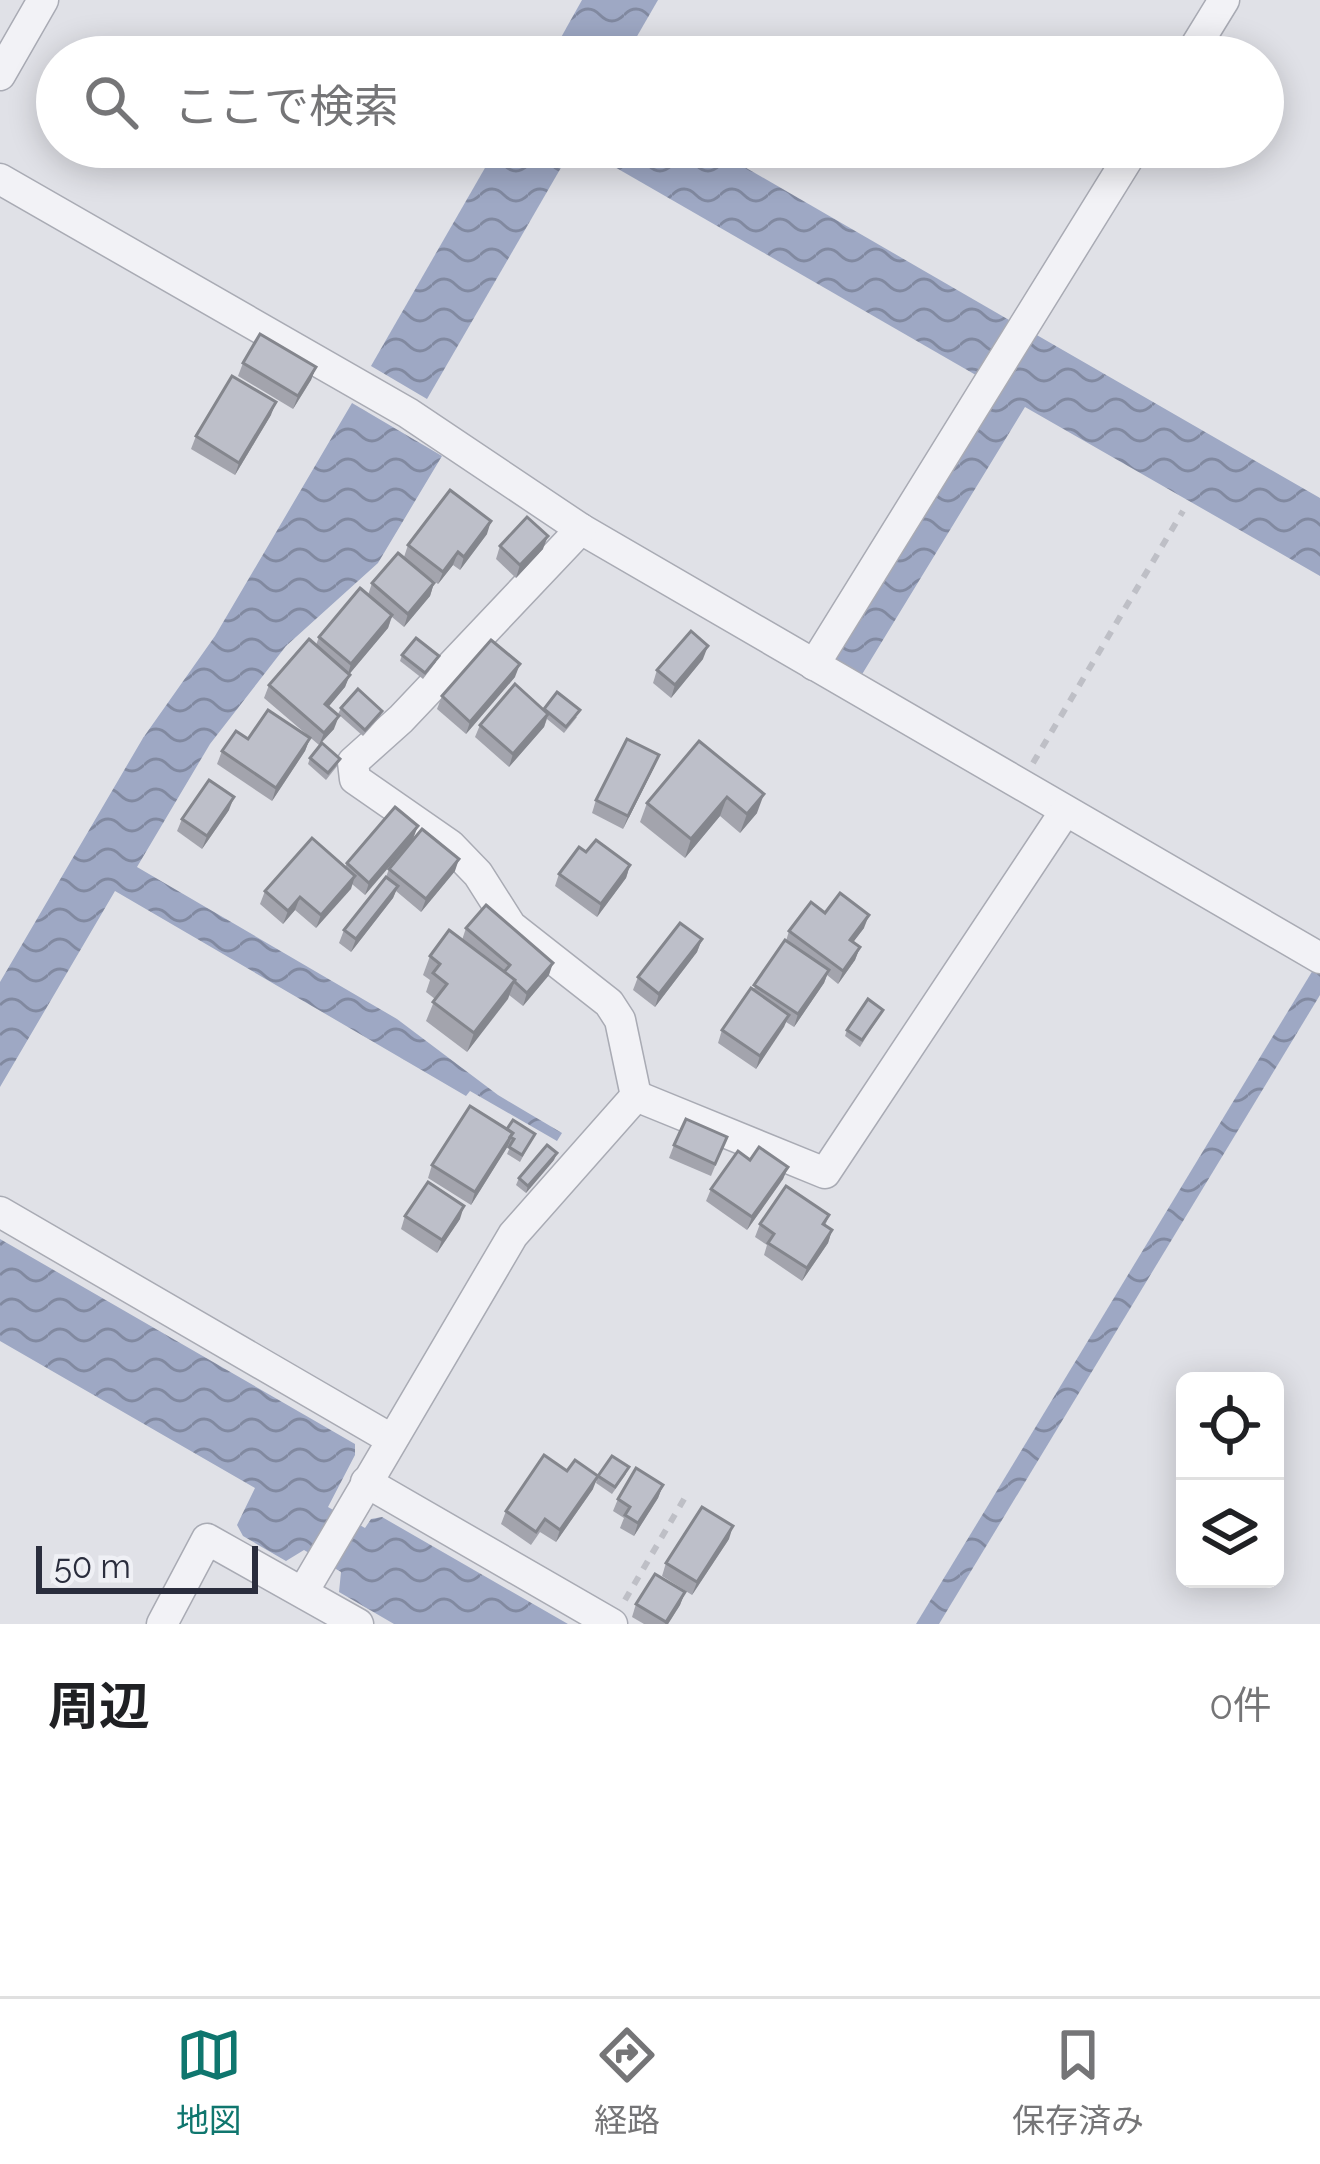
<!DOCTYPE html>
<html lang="ja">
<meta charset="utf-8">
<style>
:root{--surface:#fff;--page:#f2f2f2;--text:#202124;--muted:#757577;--line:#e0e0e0;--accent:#0f766e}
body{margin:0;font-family:Raleway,"Noto Sans JP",sans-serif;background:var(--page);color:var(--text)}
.controls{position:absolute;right:36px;bottom:36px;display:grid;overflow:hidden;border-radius:18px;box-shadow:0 6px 30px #0003}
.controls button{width:108px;height:108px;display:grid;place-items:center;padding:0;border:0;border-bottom:3px solid var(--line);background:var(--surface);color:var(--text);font:60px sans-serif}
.scale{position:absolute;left:36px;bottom:30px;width:222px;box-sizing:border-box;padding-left:12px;border:6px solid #2a2d3d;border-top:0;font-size:33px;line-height:42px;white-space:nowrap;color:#2a2d3d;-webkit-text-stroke:9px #eff0f5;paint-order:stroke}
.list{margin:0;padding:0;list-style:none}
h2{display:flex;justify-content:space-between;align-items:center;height:156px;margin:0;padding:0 48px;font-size:51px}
h2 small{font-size:39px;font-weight:400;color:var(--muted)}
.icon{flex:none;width:66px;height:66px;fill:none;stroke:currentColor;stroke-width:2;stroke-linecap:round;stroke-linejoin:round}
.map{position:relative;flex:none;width:1320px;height:1624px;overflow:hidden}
.search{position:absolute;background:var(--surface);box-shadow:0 6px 30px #0003;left:36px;right:36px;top:36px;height:132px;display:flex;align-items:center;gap:30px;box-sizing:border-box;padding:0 42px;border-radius:66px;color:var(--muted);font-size:45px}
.sheet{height:372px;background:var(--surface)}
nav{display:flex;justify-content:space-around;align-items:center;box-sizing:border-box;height:168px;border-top:3px solid var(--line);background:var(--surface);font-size:33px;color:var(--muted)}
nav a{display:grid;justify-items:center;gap:6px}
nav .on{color:var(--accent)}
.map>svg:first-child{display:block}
.water{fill:url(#water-waves)}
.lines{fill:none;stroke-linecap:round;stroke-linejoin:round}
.minor-casing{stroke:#a9abb4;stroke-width:33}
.path{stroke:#bebfc6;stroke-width:6;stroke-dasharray:9 9;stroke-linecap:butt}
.minor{stroke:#f2f2f6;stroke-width:30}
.wall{fill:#a3a4ad}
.shaded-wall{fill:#84868d}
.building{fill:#bdbfc9;stroke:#84868d;stroke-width:3}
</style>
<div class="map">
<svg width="1320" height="1624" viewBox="0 0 1320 1624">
<defs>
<pattern id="water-waves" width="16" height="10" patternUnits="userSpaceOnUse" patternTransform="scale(3)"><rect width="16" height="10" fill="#9ea8c4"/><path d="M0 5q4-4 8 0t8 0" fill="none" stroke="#8189a0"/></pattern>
</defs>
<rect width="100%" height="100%" fill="#e0e1e7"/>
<g class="water">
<path d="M582 0H658L625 57H550Z"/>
<path d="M497 147H573L427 399 371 366Z"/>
<path d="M580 147H710L1016 324 981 378Z"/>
<path d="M1035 334 1320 498V576L1025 407 861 676 835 661Z"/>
<path d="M352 403 442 456 378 563 286 646 210 744 137 867 397 1019 498 1095 562 1133 557 1141 470 1091 466 1096 115 891 0 1087V982L143 738 215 636Z"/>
<path d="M1313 970 1320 974V995L939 1624H916Z"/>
<path d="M0 1239 355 1444V1455L328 1507 365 1528 371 1519 382 1517 568 1624H394L339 1592 341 1572 304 1550 286 1561 243 1536 237 1525 255 1488 0 1341Z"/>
</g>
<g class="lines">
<defs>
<g id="minor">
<path d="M1189 57 1224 0"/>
<path d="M0 75 43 0"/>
<path d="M0 179 408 413 581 529 1320 958"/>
<path d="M814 665 1135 147"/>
<path d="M636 1096 825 1173 1064 813"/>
<path d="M0 1212 391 1439"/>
<path d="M366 1482 612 1624"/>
<path d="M303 1592 513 1235 636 1096 620 1020 609 1003 511 926 478 874 450 845 355 779 353 762 401 719 581 529"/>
<path d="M162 1624 207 1539 358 1624"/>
</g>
</defs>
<use href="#minor" class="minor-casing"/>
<g class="path">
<path d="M1033 763 1183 511"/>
<path d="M625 1600 687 1494"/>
</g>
<use href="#minor" class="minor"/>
</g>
<g class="wall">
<path d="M243 363 316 367 311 380 293 409 238 376Z"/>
<path d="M271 415 235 475 191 449 196 436Z"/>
<path d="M487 534 460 570 453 565 438 584 411 564 434 583 430 596 404 627 392 617 388 628 349 674 345 687 328 707 334 729 319 745 264 698 269 685 316 645 319 637 368 595 372 583 404 557 408 545Z"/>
<path d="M500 546 543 549 516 578 496 559Z"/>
<path d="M402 655 436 662 423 679 400 661Z"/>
<path d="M703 659 671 698 653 683 657 670Z"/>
<path d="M515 677 466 734 437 709 442 696Z"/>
<path d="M341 708 382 711 380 717 363 736 338 714Z"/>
<path d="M543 710 577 717 564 733 547 719 544 727 509 767 475 737 480 725Z"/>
<path d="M310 738 305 751 272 801 217 764 222 751 248 739Z"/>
<path d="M699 741 757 813 740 833 720 816 685 858 640 822 647 803Z"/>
<path d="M310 758 338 765 326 780 308 764Z"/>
<path d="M654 767 623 829 592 813 596 800Z"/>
<path d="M229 810 202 849 177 831 182 819Z"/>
<path d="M418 826 365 895 352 884 316 928 295 910 283 924 260 904 265 891 345 867 347 863Z"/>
<path d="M586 852 630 865 626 878 597 917 555 886 559 874Z"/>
<path d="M389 869 455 871 421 912 396 891 393 898 351 952 339 943 344 930 386 877Z"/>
<path d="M466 928 549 975 523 1006 509 995 467 1052 426 1021 435 999 426 992 430 980 423 975 430 956 462 940Z"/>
<path d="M864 928 853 942 860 947 855 960 838 984 827 975 824 983 794 1027 786 1022 756 1069 718 1043 722 1030 753 990 786 941 789 931Z"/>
<path d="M702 939 697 952 655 1007 633 990 638 977Z"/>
<path d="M883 1010 860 1047 845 1036 847 1030Z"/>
<path d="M507 1129 535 1134 520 1162 507 1154 511 1145 509 1144 471 1205 428 1178 432 1165Z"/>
<path d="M727 1137 711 1176 669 1158 674 1145Z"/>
<path d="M554 1160 526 1193 516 1185 519 1178Z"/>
<path d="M750 1160 788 1167 783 1179 747 1230 706 1201 711 1189Z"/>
<path d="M829 1215 825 1226 832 1230 828 1243 802 1281 764 1255 767 1245 755 1237 760 1224Z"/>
<path d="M405 1216 460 1219 437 1253 401 1229Z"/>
<path d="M626 1474 612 1494 596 1483 598 1476Z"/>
<path d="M663 1485 658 1498 634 1536 620 1528 624 1518 613 1511 618 1499Z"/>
<path d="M593 1489 556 1542 540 1532 531 1545 501 1524 506 1511Z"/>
<path d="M729 1539 692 1595 662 1576 666 1563Z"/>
<path d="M685 1592 680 1605 668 1624H644L632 1617 636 1604Z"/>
</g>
<g class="shaded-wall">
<path d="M316 367 311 380 293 409 298 396Z"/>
<path d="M276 402 271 415 235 475 239 463Z"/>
<path d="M491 521 487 534 460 570 464 557Z"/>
<path d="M548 536 543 549 516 578 520 565Z"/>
<path d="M458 552 453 565 438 584 443 572Z"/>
<path d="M434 583 430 596 404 627 408 614Z"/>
<path d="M392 615 388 628 347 677 351 664Z"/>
<path d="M708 646 703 659 671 698 675 685Z"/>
<path d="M520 664 515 677 466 734 470 722Z"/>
<path d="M350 675 345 687 320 717 325 704Z"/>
<path d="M548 714 544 727 509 767 513 754Z"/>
<path d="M339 716 334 729 319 745 324 733Z"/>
<path d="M310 738 305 751 272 801 276 788Z"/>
<path d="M659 755 654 767 623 829 628 816Z"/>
<path d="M764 794 757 813 740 833 747 814Z"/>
<path d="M234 797 229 810 202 849 207 836Z"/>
<path d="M727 797 720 816 685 858 691 839Z"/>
<path d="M418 826 413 839 365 895 369 883Z"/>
<path d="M459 859 455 871 421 912 426 899Z"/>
<path d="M630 865 626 878 597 917 601 904Z"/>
<path d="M355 876 351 889 316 928 321 915Z"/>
<path d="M398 886 393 898 351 952 356 939Z"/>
<path d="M300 897 295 910 283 924 288 911Z"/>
<path d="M869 915 864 928 845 953 850 940Z"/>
<path d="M702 939 697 952 655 1007 659 994Z"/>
<path d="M860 947 855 960 838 984 843 971Z"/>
<path d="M553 963 549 975 523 1006 527 993Z"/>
<path d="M829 970 824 983 794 1027 798 1014Z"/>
<path d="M515 980 508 999 467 1052 474 1033Z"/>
<path d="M789 1015 784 1027 756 1069 760 1056Z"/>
<path d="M513 1133 508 1146 471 1205 475 1192Z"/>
<path d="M557 1153 554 1160 526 1193 528 1186Z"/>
<path d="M788 1167 783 1179 747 1230 752 1217Z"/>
<path d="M464 1206 460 1219 437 1253 442 1240Z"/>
<path d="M832 1230 828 1243 802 1281 807 1268Z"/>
<path d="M598 1476 593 1489 556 1542 560 1530Z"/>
<path d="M663 1485 658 1498 634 1536 638 1523Z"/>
<path d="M733 1526 729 1539 692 1595 697 1582Z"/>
<path d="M685 1592 680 1605 668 1624H665Z"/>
</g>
<g class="building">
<path d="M260 334 316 367 298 396 243 363Z"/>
<path d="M232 376 276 402 239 463 196 436Z"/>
<path d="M450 490 491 521 464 557 458 552 443 572 408 545Z"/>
<path d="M527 517 548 536 520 565 500 546Z"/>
<path d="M398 553 434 583 408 614 372 583Z"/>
<path d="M360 588 392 615 351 664 319 637Z"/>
<path d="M691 631 708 646 675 685 657 670Z"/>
<path d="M416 638 439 656 425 673 402 655Z"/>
<path d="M309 639 350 675 325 704 339 716 324 733 269 685Z"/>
<path d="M491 640 520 664 470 722 442 696Z"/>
<path d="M515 684 548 714 513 754 480 725Z"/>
<path d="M358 689 382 711 365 730 341 708Z"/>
<path d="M557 692 580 710 566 727 544 709Z"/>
<path d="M268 710 310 738 276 788 222 751 236 731 248 739Z"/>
<path d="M627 739 659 755 628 816 596 800Z"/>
<path d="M699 741 764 794 747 814 727 797 691 839 647 803Z"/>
<path d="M322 743 340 759 328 773 310 758Z"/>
<path d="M209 780 234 797 207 836 182 819Z"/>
<path d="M395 807 418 826 369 883 347 863Z"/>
<path d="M422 829 459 859 426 899 389 869Z"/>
<path d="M312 838 355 876 321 915 300 897 288 911 265 891Z"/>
<path d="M596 840 630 865 601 904 559 874 579 847 586 852Z"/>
<path d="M386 877 398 886 356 939 344 930Z"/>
<path d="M840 893 869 915 850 940 860 947 843 971 789 931 811 902 825 913Z"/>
<path d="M486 905 553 963 527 993 504 972 510 965 466 928Z"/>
<path d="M680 923 702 939 659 994 638 977Z"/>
<path d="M449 930 515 980 474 1033 433 1002 447 984 433 973 440 964 430 956Z"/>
<path d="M785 940 829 970 798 1014 754 985Z"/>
<path d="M751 988 789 1015 760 1056 722 1030Z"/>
<path d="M868 999 883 1010 862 1040 847 1030Z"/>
<path d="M470 1106 513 1133 475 1192 432 1165Z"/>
<path d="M686 1119 727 1137 715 1164 674 1145Z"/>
<path d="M513 1120 535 1134 522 1155 509 1147 514 1139 510 1137 513 1133 507 1129Z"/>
<path d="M547 1145 557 1153 528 1186 519 1178Z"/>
<path d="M759 1147 788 1167 752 1217 711 1189 738 1151 750 1160Z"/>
<path d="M428 1182 464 1206 442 1240 405 1216Z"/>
<path d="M786 1186 829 1215 823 1224 832 1230 807 1268 768 1243 774 1234 760 1224Z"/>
<path d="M544 1455 567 1471 575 1460 598 1476 560 1530 545 1519 536 1532 506 1511Z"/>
<path d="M612 1456 629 1467 615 1487 598 1476Z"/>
<path d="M636 1468 663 1485 638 1523 625 1515 630 1507 618 1499Z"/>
<path d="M702 1507 733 1526 697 1582 666 1563Z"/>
<path d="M655 1574 685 1592 666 1622 636 1604Z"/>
</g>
</svg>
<div class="controls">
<button><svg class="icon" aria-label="locate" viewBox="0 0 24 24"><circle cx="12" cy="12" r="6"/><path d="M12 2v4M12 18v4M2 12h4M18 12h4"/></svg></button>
<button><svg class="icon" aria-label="layers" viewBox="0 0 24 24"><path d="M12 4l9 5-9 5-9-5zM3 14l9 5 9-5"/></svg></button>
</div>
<div class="scale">50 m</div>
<div class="search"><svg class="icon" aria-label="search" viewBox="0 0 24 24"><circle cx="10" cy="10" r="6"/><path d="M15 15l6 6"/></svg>ここで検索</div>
</div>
<section class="sheet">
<h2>周辺<small>0件</small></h2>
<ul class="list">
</ul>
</section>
<nav>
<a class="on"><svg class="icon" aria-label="map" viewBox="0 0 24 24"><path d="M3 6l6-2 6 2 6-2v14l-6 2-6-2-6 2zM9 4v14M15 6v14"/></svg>地図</a>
<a><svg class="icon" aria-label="directions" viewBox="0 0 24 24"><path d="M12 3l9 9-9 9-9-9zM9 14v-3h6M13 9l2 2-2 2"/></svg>経路</a>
<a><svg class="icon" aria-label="saved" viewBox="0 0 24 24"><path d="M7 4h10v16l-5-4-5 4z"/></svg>保存済み</a>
</nav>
